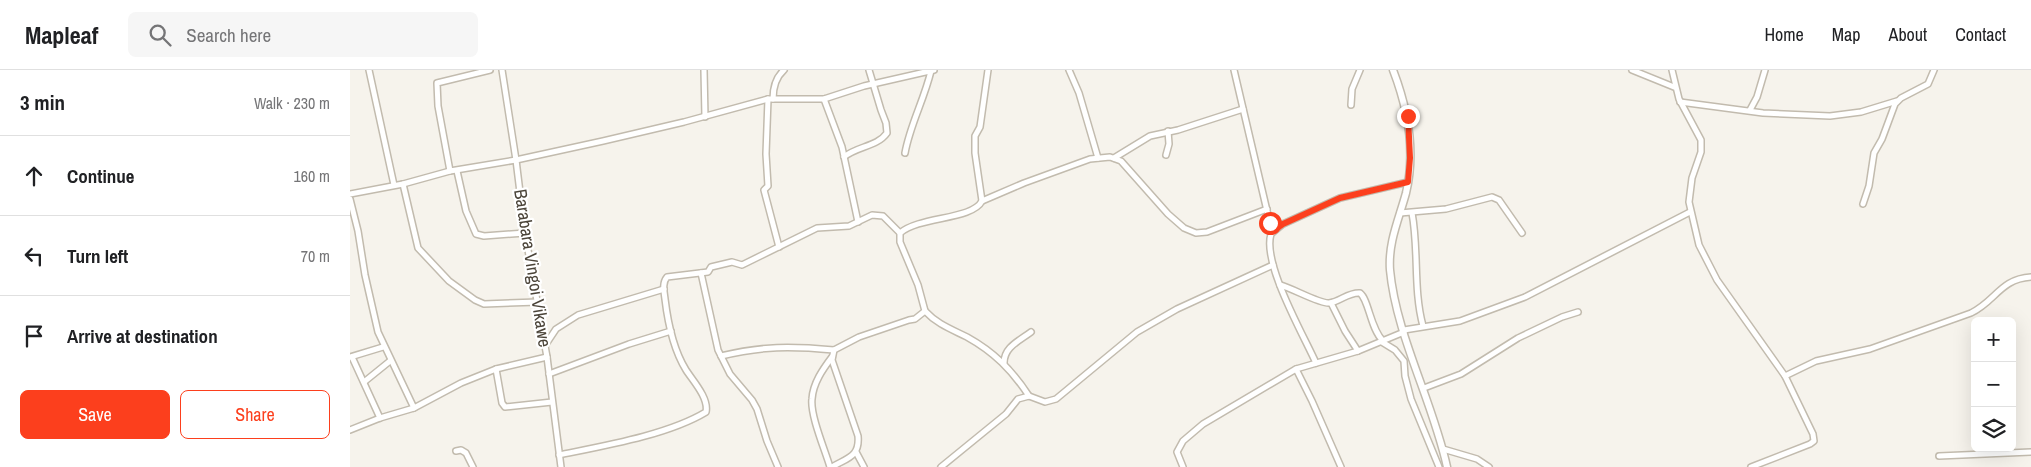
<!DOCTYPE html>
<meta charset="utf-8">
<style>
:root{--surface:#fff;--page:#f6f6f6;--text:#202124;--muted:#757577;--line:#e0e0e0;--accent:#fc3f1d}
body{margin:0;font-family:"Archivo Narrow",sans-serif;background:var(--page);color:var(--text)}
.controls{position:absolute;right:15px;bottom:15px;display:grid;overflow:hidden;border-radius:8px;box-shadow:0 5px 20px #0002}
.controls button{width:45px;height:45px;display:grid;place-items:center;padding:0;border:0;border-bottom:1px solid var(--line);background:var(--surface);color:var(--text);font:25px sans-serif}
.stop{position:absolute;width:15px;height:15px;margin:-11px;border:4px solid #fc3f1d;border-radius:50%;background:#fff}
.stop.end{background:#fc3f1d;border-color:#fff;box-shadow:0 1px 5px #0008}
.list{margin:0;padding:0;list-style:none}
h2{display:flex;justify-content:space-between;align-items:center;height:65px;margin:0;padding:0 20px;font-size:21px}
h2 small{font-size:16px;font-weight:400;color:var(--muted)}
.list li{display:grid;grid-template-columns:32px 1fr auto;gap:15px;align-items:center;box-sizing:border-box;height:80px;padding:0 20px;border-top:1px solid var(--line)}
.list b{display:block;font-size:19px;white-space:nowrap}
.list em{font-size:16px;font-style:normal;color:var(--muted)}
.actions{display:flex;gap:10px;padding:15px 20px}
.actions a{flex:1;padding:11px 0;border:1px solid var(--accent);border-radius:8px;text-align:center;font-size:18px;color:var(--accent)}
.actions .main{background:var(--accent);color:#fff}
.icon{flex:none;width:28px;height:28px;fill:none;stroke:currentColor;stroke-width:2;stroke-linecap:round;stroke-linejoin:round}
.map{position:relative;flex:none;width:1681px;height:397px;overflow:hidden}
header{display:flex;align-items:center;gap:30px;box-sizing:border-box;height:70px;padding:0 25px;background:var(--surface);border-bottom:1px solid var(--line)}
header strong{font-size:24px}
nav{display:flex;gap:28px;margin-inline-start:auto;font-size:18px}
.search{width:350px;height:45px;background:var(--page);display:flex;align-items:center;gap:12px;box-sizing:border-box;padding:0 18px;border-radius:8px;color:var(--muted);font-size:19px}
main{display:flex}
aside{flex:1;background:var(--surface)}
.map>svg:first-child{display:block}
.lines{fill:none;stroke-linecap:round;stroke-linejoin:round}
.minor-casing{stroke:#c2bbae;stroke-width:8}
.tertiary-casing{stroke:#c2bbae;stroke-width:9}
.minor{stroke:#fff;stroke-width:5}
.tertiary{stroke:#fff;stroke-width:6}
.route{stroke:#fc3f1d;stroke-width:6}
.labels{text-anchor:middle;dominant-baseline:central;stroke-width:4.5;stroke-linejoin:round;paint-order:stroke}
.street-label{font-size:18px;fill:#4b4439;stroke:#fff}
</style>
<header>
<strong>Mapleaf</strong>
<div class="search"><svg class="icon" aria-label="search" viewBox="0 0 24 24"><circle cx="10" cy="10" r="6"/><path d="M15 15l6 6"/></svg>Search here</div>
<nav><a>Home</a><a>Map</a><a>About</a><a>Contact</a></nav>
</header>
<main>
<aside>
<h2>3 min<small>Walk · 230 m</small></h2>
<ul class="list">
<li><svg class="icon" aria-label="ahead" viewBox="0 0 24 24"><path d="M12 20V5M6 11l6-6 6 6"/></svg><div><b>Continue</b></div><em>160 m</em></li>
<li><svg class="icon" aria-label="left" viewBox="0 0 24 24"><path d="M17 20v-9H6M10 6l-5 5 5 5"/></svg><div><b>Turn left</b></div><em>70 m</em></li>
<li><svg class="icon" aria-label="arrive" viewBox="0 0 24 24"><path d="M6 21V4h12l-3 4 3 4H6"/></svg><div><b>Arrive at destination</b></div></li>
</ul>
<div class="actions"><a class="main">Save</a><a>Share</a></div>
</aside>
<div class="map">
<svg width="1681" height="397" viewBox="0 0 1681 397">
<rect width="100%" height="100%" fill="#f6f3ec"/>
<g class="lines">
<defs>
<g id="minor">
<path d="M19 0 44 115"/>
<path d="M152 0 166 90 175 163 197 287 211 397"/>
<path d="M354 0 355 47"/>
<path d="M719 0 729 23 748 88"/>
<path d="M884 0 918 145 923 161"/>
<path d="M1282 0 1324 17"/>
<path d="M1322 0 1329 29 1351 70V82L1342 108 1339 132 1349 175 1367 210 1435 306 1463 364 1464 371 1460 374 1401 397"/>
<path d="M418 29 416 84 418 116 414 120 429 177"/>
<path d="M423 29C423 18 425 8 434 0"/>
<path d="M474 29 492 77 508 152"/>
<path d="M1330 32 1413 43 1480 46 1511 42 1547 31"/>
<path d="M1001 35 1002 19 1010 0"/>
<path d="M1400 40 1407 27 1415 0"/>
<path d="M555 83C560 55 574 30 581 1"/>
<path d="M816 85 819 74 818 61"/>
<path d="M494 87C507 76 527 77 537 63L536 53 531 40 519 0"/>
<path d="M764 88 800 66 828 60 893 39"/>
<path d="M100 101 88 36 87 13 140 0"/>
<path d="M107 101 116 141 126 164 134 166 175 163"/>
<path d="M53 114 68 178 99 211 125 230 134 234 188 232"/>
<path d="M0 124 53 114 100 101 166 90 253 71 334 52 418 29H474L514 16 584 0"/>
<path d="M0 129 8 161 15 205 28 262 64 338"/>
<path d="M632 131 674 113 740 89 760 87 771 91 818 144 834 158 846 163 857 162 917 139"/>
<path d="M1513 134 1519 116 1524 83 1532 69 1545 34 1551 28 1578 14 1584 0"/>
<path d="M1050 143 1096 139 1142 127 1149 130 1172 163"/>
<path d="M1062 143C1069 180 1063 219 1073 256"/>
<path d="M351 203 368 280 380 304 402 330 407 339 417 371 428 397"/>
<path d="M930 215C942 218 970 234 979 233 990 232 998 222 1010 223 1019 230 1020 258 1033 271"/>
<path d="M981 233 995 261 1008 281"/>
<path d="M575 241C587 254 601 259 617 267 644 282 662 300 679 326"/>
<path d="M1054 260 1110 251 1175 227 1340 142"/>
<path d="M1032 272 1045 280 1054 291 1055 306 1061 329 1089 397"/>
<path d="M196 274 206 259 228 245 314 219"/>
<path d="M371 286C413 276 440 276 484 280"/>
<path d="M0 287 33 277"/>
<path d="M2 287 30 348"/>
<path d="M654 293C654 277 669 271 681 262"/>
<path d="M966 293C953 264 912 193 921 164L933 154 990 128 1058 112"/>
<path d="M146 299 152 333 155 337 202 332"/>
<path d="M946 299 962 331 991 397"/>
<path d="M199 304 279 274 321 261"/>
<path d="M1435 306 1466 291 1520 279 1621 243C1646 231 1650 209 1681 207"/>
<path d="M14 312 40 291"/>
<path d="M1074 318 1111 304 1168 268 1212 247 1228 242"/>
<path d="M0 360 30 348 64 338 111 313 146 299 197 287"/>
<path d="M1093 379 1127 389 1139 397"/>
<path d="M106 381 111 380 116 383 123 397"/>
<path d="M506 382 514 397"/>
<path d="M209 385C253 376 318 365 356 342 359 328 343 311 336 300 323 279 318 254 315 229 314 221 312 213 317 207L358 202 361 197 382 192 392 195 467 158 499 156 522 145 533 146 550 163"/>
<path d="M1589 386 1681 382"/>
<path d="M480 397C475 380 460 345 462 329 463 313 473 299 482 287"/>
<path d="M482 397C497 388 510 387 508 366L482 290 484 280 509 267 559 250 565 249 575 241 568 215 550 172V163C570 146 622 150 632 131L625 83V66L630 57 638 0"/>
<path d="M591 397 656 344 668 329 679 326 695 332 706 329 787 262 827 239 923 195"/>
<path d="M833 397 827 382 833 371 853 354 946 299 1008 281 1054 262"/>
</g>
<path id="tertiary" d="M1043 0C1058 39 1066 81 1056 123 1049 149 1038 172 1040 200 1046 265 1083 332 1097 397"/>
</defs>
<use href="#minor" class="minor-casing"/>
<use href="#tertiary" class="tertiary-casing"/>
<use href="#minor" class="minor"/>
<use href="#tertiary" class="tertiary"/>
</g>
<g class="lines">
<path class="route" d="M920 153 923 161 933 154 990 128 1058 112 1060 88 1058 46"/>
</g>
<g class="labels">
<g class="street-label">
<text transform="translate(183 198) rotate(81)">Barabara Vingoi Vikawe</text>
</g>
</g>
</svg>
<div class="controls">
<button>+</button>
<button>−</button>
<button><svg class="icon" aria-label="layers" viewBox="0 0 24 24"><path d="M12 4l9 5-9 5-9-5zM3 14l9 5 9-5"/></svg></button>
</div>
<div class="stop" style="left:920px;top:153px"></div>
<div class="stop end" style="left:1058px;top:46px"></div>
</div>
</main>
